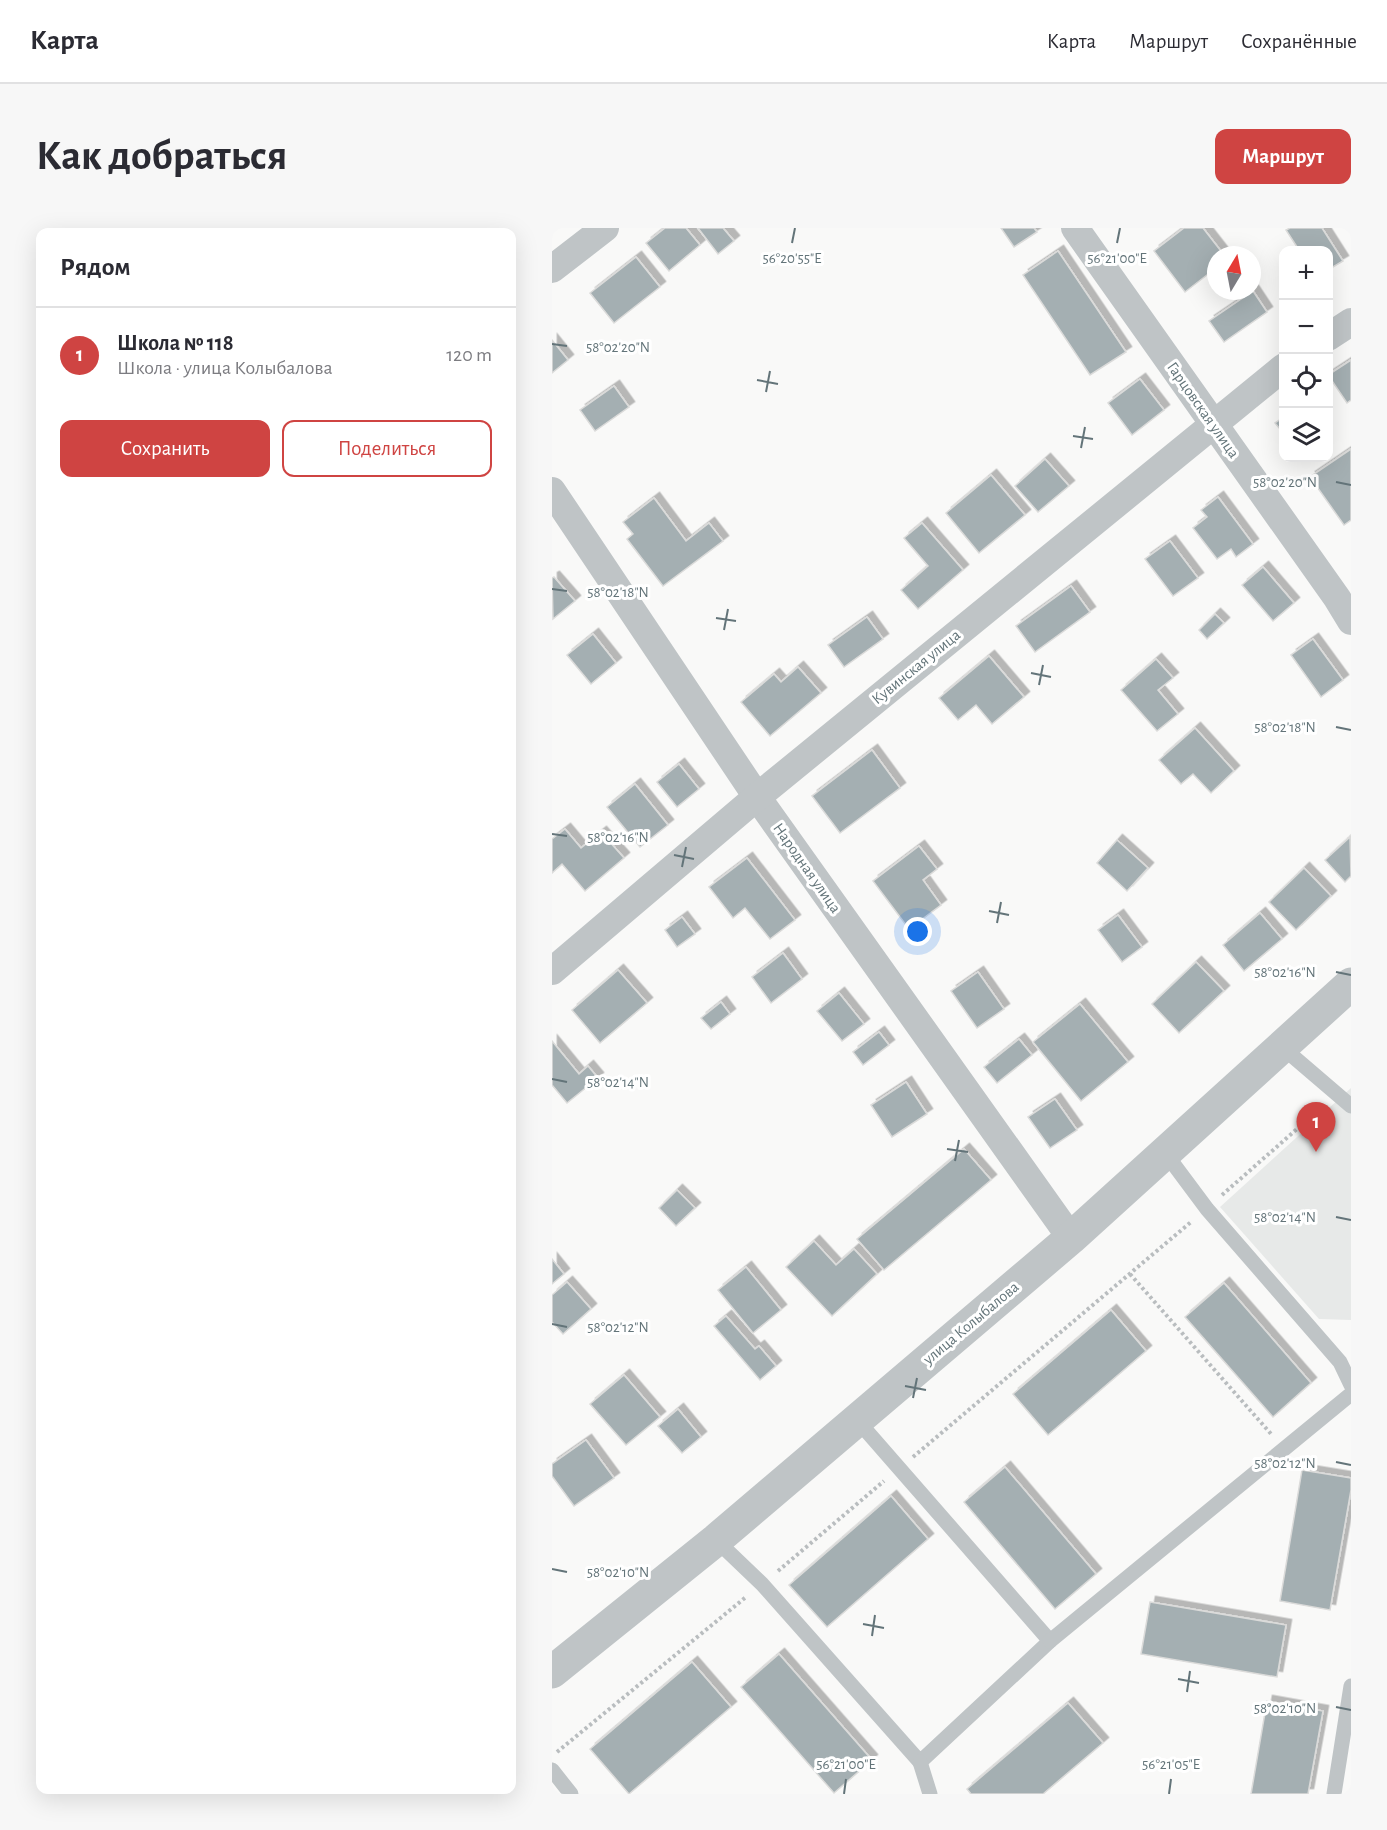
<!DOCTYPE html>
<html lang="ru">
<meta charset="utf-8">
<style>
:root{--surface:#fff;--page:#f7f7f7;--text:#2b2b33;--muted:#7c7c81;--line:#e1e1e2;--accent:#cf4442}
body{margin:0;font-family:"Alegreya Sans",sans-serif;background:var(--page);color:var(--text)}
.controls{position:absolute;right:18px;top:18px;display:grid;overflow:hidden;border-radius:12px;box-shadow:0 6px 24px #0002}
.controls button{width:54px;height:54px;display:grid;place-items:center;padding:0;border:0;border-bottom:2px solid var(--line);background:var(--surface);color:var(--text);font:30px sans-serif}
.compass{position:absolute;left:655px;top:18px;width:54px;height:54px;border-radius:50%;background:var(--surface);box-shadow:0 6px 24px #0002;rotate:10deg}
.you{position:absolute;left:366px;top:704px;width:21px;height:21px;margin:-15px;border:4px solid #fff;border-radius:50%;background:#1a73e8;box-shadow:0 0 0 9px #1a73e833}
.badge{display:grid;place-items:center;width:39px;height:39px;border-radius:50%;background:var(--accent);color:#fff;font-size:20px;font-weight:700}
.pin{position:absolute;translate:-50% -50px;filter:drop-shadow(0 2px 3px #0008)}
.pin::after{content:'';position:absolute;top:32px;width:21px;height:18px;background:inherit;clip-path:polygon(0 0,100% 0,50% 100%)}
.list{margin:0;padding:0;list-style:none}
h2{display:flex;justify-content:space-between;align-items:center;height:78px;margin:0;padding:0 24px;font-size:26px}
h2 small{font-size:20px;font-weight:400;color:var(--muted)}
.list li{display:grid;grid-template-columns:39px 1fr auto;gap:18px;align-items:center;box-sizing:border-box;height:96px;padding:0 24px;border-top:2px solid var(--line)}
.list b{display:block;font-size:22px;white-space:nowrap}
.list p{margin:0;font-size:20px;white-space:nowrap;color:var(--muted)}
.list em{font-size:20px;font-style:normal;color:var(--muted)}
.actions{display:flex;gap:12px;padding:18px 24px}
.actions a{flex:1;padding:14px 0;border:2px solid var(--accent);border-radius:12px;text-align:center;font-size:21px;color:var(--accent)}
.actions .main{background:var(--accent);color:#fff}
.icon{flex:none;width:33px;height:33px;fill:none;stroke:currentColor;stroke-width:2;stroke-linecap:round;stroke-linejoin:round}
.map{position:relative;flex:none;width:799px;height:1566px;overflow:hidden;border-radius:12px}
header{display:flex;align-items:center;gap:36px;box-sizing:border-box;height:84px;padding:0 30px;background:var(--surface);border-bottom:2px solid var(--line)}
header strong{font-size:28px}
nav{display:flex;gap:33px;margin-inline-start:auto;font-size:21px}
.intro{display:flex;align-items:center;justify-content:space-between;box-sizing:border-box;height:144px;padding:0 36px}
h1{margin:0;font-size:42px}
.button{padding:15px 27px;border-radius:12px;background:var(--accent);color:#fff;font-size:21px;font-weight:700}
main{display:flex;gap:36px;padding:0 36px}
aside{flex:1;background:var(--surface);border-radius:12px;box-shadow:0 6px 24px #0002}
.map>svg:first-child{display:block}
.built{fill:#e7e9e8}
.building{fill:#a4afb2;stroke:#dbdbda;stroke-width:1.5;filter:url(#shadow)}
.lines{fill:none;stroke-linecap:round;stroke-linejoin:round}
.path{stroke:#b9bdbf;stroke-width:4;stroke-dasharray:3 3;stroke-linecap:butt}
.service{stroke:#bfc4c6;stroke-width:15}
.minor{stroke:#bfc4c6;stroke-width:28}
.tertiary{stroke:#bfc4c6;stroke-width:33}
.ticks{fill:none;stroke:#637479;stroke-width:2}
.labels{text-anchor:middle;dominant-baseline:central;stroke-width:6;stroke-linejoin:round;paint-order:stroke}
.street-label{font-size:16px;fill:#637479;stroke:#fff}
.ticks-label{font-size:15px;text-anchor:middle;fill:#637479;stroke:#fff;stroke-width:6;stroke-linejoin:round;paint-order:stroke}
</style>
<header>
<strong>Карта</strong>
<nav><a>Карта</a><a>Маршрут</a><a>Сохранённые</a></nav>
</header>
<div class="intro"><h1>Как добраться</h1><a class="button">Маршрут</a></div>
<main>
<aside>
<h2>Рядом<small></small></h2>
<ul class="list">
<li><span class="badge">1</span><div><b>Школа № 118</b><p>Школа · улица Колыбалова</p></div><em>120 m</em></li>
</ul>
<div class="actions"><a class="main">Сохранить</a><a>Поделиться</a></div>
</aside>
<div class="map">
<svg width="799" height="1566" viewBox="0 0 799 1566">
<defs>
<filter id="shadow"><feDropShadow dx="5.5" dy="-5.5" stdDeviation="0" flood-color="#0004"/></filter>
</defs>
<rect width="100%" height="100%" fill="#f9f9f8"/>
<path class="built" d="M799 860V1092L767 1091 668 979Z"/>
<g class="building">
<path d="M113 0H134L148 17 117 43 94 15Z"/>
<path d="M146 0H171L182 13 166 26Z"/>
<path d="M449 0H482L485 4 462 19Z"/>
<path d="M632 0H651L672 27H664V40L633 64 602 23Z"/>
<path d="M738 0H770L791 33 776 42V22H747L734 2Z"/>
<path d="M506 23 574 124 538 147 471 47Z"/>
<path d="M84 29 108 59 62 95 38 65Z"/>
<path d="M701 63 715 84 672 114 657 93Z"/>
<path d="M0 112 16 132 0 145Z"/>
<path d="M799 132V172L795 175 776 147Z"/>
<path d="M588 151 612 182 580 207 556 175Z"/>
<path d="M62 158 77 179 43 203 28 182Z"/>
<path d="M732 189V206L723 195Z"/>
<path d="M799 221V292L792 297 758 249Z"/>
<path d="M493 231 517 258 486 284 463 258Z"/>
<path d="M439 247 473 287 427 325 394 285Z"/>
<path d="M666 269 701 316 684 329 679 321 665 331 641 300 655 289 649 282Z"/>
<path d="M102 270 134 313 157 295 171 313 111 358 75 311 81 306 71 294Z"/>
<path d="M370 295 411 342 366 381 349 362 376 338 352 310Z"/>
<path d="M618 313 646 350 621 368 593 331Z"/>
<path d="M711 339 742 375 721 393 690 357Z"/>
<path d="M2 349 23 373 1 391 0 350Z"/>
<path d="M519 358 538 384 483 424 464 398Z"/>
<path d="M663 386 672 395 655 411 647 402Z"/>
<path d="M315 389 331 411 292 439 276 417Z"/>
<path d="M41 406 64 435 39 456 15 427Z"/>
<path d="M761 411 791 452 769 469 739 427Z"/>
<path d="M437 428 472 469 440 496 424 477 406 492 387 470Z"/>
<path d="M604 431 621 450 606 462 626 486 605 503 569 462Z"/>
<path d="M246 439 269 465 218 508 189 474 222 446 229 454Z"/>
<path d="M643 500 682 543 659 565 641 546 629 556 607 532Z"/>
<path d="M320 522 348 560 288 605 260 568Z"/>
<path d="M127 536 147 561 125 579 105 554Z"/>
<path d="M83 556 116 597 88 619 55 579Z"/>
<path d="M13 601 29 620 49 604 72 630 33 663 10 636 0 645V611Z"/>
<path d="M798 609 799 648 793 654 773 632Z"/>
<path d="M565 612 596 640 575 663 545 635Z"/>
<path d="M367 618 385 641 371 652 389 677 357 701 321 653Z"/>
<path d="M195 630 243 692 218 711 193 680 181 690 157 659Z"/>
<path d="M752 640 779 668 744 702 717 674Z"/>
<path d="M708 685 730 711 692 743 671 717Z"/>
<path d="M566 687 590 719 570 734 546 702Z"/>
<path d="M130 689 143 706 125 719 113 702Z"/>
<path d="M231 725 250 751 219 775 200 749Z"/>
<path d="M644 734 672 763 627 805 600 776Z"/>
<path d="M66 742 95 775 48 815 20 782Z"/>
<path d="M426 744 452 781 425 800 399 763Z"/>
<path d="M287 765 312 796 290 813 265 783Z"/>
<path d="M169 774 178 786 159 801 149 790Z"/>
<path d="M528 776 576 834 529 873 481 814Z"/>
<path d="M327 804 337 817 311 837 301 824Z"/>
<path d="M467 811 480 827 445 855 432 839Z"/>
<path d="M0 813 27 846 36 838 46 850 15 875 0 857Z"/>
<path d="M354 854 375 886 340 909 319 877Z"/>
<path d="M503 871 525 902 498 920 476 889Z"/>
<path d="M412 921 439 952 332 1042 305 1011Z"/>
<path d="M125 962 143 980 124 998 107 980Z"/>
<path d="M262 1013 284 1037 302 1021 325 1046 280 1088 234 1039Z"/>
<path d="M0 1031 12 1046 0 1056Z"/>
<path d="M194 1039 229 1082 201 1105 166 1062Z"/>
<path d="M15 1054 39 1081 11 1106 0 1094V1067Z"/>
<path d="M672 1055 759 1155 721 1189 633 1089Z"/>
<path d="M559 1082 594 1123 496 1207 461 1166Z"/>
<path d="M174 1088 203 1121 207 1118 224 1138 208 1152 162 1098Z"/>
<path d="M72 1147 108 1189 74 1217 38 1176Z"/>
<path d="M126 1181 149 1209 130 1225 106 1198Z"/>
<path d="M34 1212 62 1250 22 1278 0 1248V1236Z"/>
<path d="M453 1239 544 1346 503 1381 412 1274Z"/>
<path d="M750 1242 799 1250V1262L778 1382 728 1373Z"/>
<path d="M339 1268 376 1311 275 1399 237 1357Z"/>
<path d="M598 1374 734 1397 725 1449 589 1426Z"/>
<path d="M227 1426 320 1532 282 1565 189 1459Z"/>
<path d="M140 1434 179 1479 77 1566 38 1521Z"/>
<path d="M715 1473 771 1483 756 1566H699Z"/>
<path d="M516 1475 551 1515 491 1566H419L415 1561Z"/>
</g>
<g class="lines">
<g class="path">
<path d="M670 967 770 879"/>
<path d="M578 1046 720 1207"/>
<path d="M361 1229 639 994"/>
<path d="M226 1343 332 1253"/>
<path d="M5 1524 194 1369"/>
</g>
<g class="service">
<path d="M730 819 799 878"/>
<path d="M614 926 655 981 788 1134 799 1157"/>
<path d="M164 1312 210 1356 368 1534 498 1413 305 1192"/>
<path d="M498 1413 799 1166"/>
<path d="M368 1534 378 1566"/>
<path d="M0 1542 19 1566"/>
<path d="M782 1566 799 1458"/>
</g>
<g class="minor">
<path d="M523 0 785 370 799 393"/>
<path d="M0 41 53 0"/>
<path d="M776 109 799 94"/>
<path d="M0 263 205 569 519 1010"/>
<path d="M0 743 205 569 732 139"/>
</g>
<path class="tertiary" d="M0 1444 164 1312 519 1010 799 756"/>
</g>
<path class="ticks" d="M240 15 243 0M565 15 568 0M0 116 15 118M205 152 226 156M214 164 218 143M521 208 541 211M529 220 533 199M784 254 799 257M0 361 15 363M164 390 184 393M172 402 176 381M479 445 499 449M487 457 491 437M784 499 799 502M0 606 15 608M122 627 142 631M130 639 134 619M437 683 457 687M445 695 449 674M784 744 799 747M0 851 15 854M395 921 416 924M403 933 407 912M784 989 799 992M0 1096 15 1099M353 1158 374 1162M361 1170 365 1150M784 1234 799 1237M0 1341 15 1344M311 1396 332 1400M320 1408 323 1387M626 1451 647 1455M635 1464 638 1443M784 1479 799 1482M292 1566 294 1551M617 1566 619 1551"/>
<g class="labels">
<g class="street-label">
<text transform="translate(651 182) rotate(55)">Гарцовская улица</text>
<text transform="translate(364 439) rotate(-39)">Кувинская улица</text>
<text transform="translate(255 640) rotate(55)">Народная улица</text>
<text transform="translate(419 1095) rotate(-40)">улица Колыбалова</text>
</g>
</g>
<g class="ticks-label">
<text x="565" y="35">56°21'00"E</text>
<text x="240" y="35">56°20'55"E</text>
<text x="66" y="124">58°02'20"N</text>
<text x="733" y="259">58°02'20"N</text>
<text x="66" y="369">58°02'18"N</text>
<text x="733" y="504">58°02'18"N</text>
<text x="66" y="614">58°02'16"N</text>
<text x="733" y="749">58°02'16"N</text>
<text x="66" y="859">58°02'14"N</text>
<text x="733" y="994">58°02'14"N</text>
<text x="66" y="1104">58°02'12"N</text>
<text x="733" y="1240">58°02'12"N</text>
<text x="66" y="1349">58°02'10"N</text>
<text x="733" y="1485">58°02'10"N</text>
<text x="294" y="1541">56°21'00"E</text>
<text x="619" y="1541">56°21'05"E</text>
</g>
</svg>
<div class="controls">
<button>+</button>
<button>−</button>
<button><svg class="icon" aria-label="locate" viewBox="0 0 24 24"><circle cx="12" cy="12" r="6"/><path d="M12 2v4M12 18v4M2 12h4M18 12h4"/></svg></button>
<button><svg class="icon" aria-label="layers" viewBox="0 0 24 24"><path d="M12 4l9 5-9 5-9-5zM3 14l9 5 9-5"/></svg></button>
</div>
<svg class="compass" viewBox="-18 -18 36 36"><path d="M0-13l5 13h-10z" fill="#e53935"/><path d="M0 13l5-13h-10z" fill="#7c7c81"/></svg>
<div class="you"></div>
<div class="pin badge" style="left:764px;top:924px">1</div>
</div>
</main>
